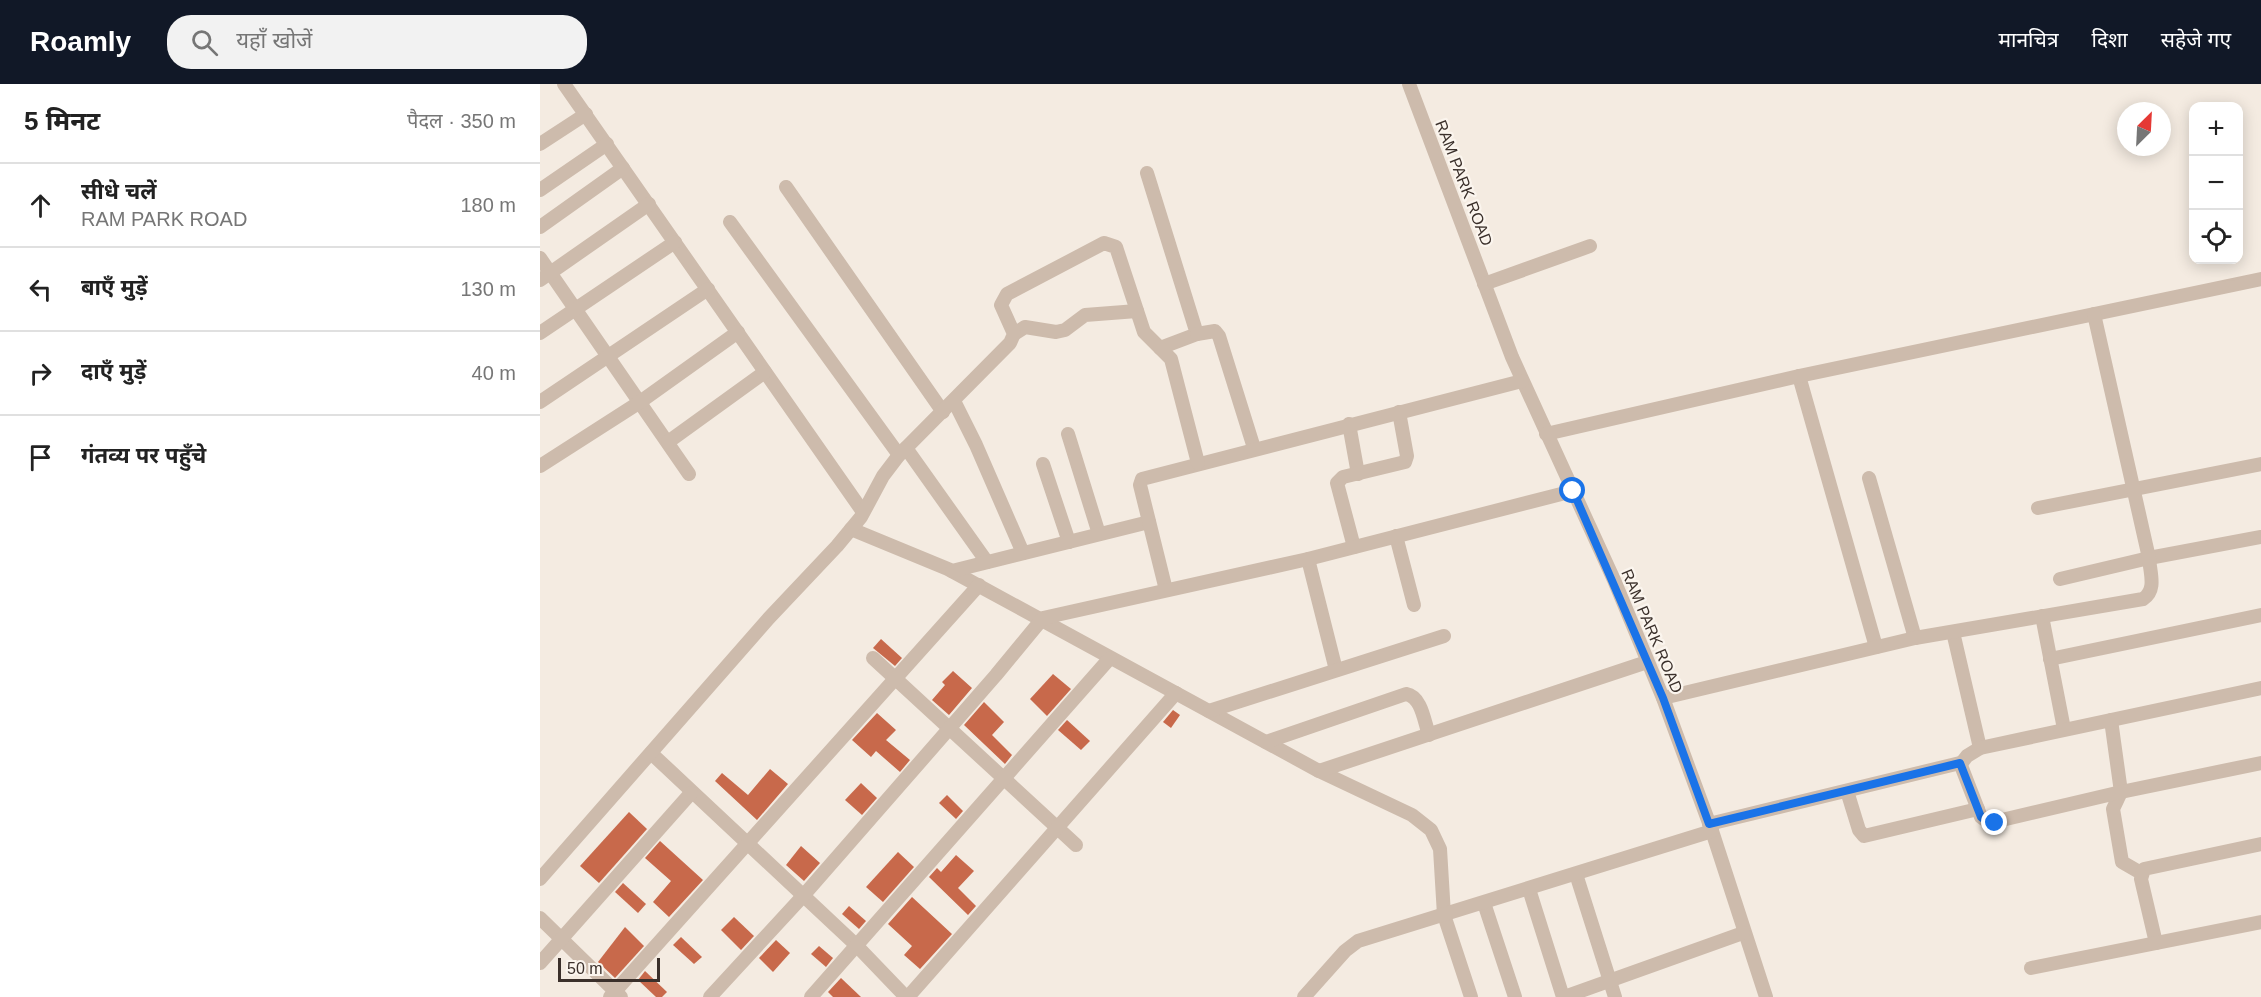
<!DOCTYPE html>
<html lang="hi">
<meta charset="utf-8">
<style>
:root{--surface:#fff;--page:#f2f2f2;--text:#222;--muted:#767676;--line:#e0e0e0;--accent:#111827}
body{margin:0;font-family:Helvetica,"Noto Sans Devanagari",sans-serif;background:var(--page);color:var(--text)}
.controls{position:absolute;right:18px;top:18px;display:grid;overflow:hidden;border-radius:12px;box-shadow:0 3px 15px #0003}
.controls button{width:54px;height:54px;display:grid;place-items:center;padding:0;border:0;border-bottom:2px solid var(--line);background:var(--surface);color:var(--text);font:30px sans-serif}
.compass{position:absolute;left:1577px;top:18px;width:54px;height:54px;border-radius:50%;background:var(--surface);box-shadow:0 3px 15px #0003;rotate:24deg}
.scale{position:absolute;left:18px;bottom:15px;width:102px;box-sizing:border-box;padding-left:6px;border:3px solid #3b302b;border-top:0;font-size:16px;line-height:21px;white-space:nowrap;color:#3b302b;-webkit-text-stroke:4px #fbf5ee;paint-order:stroke}
.stop{position:absolute;width:18px;height:18px;margin:-14px;border:4px solid #1a73e8;border-radius:50%;background:#fff}
.stop.end{background:#1a73e8;border-color:#fff;box-shadow:0 2px 6px #0008}
.list{margin:0;padding:0;list-style:none}
h2{display:flex;justify-content:space-between;align-items:center;height:78px;margin:0;padding:0 24px;font-size:26px}
h2 small{font-size:20px;font-weight:400;color:var(--muted)}
.list li{display:grid;grid-template-columns:39px 1fr auto;gap:18px;align-items:center;box-sizing:border-box;height:84px;padding:0 24px;border-top:2px solid var(--line)}
.list b{display:block;font-size:22px;white-space:nowrap}
.list p{margin:0;font-size:20px;white-space:nowrap;color:var(--muted)}
.list em{font-size:20px;font-style:normal;color:var(--muted)}
.icon{flex:none;width:33px;height:33px;fill:none;stroke:currentColor;stroke-width:2;stroke-linecap:round;stroke-linejoin:round}
.map{position:relative;flex:none;width:1721px;height:913px;overflow:hidden}
header{display:flex;align-items:center;gap:36px;box-sizing:border-box;height:84px;padding:0 30px;background:var(--accent);color:#fff}
header strong{font-size:28px}
nav{display:flex;gap:33px;margin-inline-start:auto;font-size:21px}
.search{width:420px;height:54px;background:var(--page);display:flex;align-items:center;gap:15px;box-sizing:border-box;padding:0 21px;border-radius:24px;color:var(--muted);font-size:22px}
main{display:flex}
aside{flex:1;background:var(--surface)}
.map>svg:first-child{display:block}
.building{fill:#c8694b}
.lines{fill:none;stroke-linecap:round;stroke-linejoin:round}
.minor{stroke:#cdbbac;stroke-width:14}
.route{stroke:#1a73e8;stroke-width:8}
.labels{text-anchor:middle;dominant-baseline:central;stroke-width:4.5;stroke-linejoin:round;paint-order:stroke}
.street-label{font-size:16px;fill:#3b302b;stroke:#fbf5ee}
</style>
<header>
<strong>Roamly</strong>
<div class="search"><svg class="icon" aria-label="search" viewBox="0 0 24 24"><circle cx="10" cy="10" r="6"/><path d="M15 15l6 6"/></svg>यहाँ खोजें</div>
<nav><a>मानचित्र</a><a>दिशा</a><a>सहेजे गए</a></nav>
</header>
<main>
<aside>
<h2>5 मिनट<small>पैदल · 350 m</small></h2>
<ul class="list">
<li><svg class="icon" aria-label="ahead" viewBox="0 0 24 24"><path d="M12 20V5M6 11l6-6 6 6"/></svg><div><b>सीधे चलें</b><p>RAM PARK ROAD</p></div><em>180 m</em></li>
<li><svg class="icon" aria-label="left" viewBox="0 0 24 24"><path d="M17 20v-9H6M10 6l-5 5 5 5"/></svg><div><b>बाएँ मुड़ें</b></div><em>130 m</em></li>
<li><svg class="icon" aria-label="right" viewBox="0 0 24 24"><path d="M7 20v-9h11M14 6l5 5-5 5"/></svg><div><b>दाएँ मुड़ें</b></div><em>40 m</em></li>
<li><svg class="icon" aria-label="arrive" viewBox="0 0 24 24"><path d="M6 21V4h12l-3 4 3 4H6"/></svg><div><b>गंतव्य पर पहुँचे</b></div></li>
</ul>
</aside>
<div class="map">
<svg width="1721" height="913" viewBox="0 0 1721 913">
<rect width="100%" height="100%" fill="#f4ebe1"/>
<g class="building">
<path d="M341 555 362 574 355 582 333 564Z"/>
<path d="M413 587 432 604 409 631 392 616 405 601 402 598Z"/>
<path d="M513 590 531 605 507 632 490 615Z"/>
<path d="M444 618 464 638 452 651 472 671 465 680 424 641Z"/>
<path d="M633 626 640 631 631 644 623 638Z"/>
<path d="M337 629 356 646 346 656 370 676 360 688 336 667 331 673 312 656Z"/>
<path d="M527 636 550 657 541 666 518 646Z"/>
<path d="M230 685 248 700 217 736 175 697 182 689 208 711Z"/>
<path d="M321 699 337 714 322 731 305 716Z"/>
<path d="M407 711 423 727 416 735 399 719Z"/>
<path d="M89 728 107 745 59 799 40 782Z"/>
<path d="M120 757 163 796 129 833 113 818 131 797 105 774Z"/>
<path d="M261 762 280 779 264 797 246 781Z"/>
<path d="M358 768 374 783 343 818 326 803Z"/>
<path d="M416 771 434 787 418 804 436 822 428 831 389 793 397 784 401 788Z"/>
<path d="M83 799 106 820 98 829 75 808Z"/>
<path d="M372 813 412 850 380 885 364 871 372 862 348 840Z"/>
<path d="M309 822 326 837 319 845 302 830Z"/>
<path d="M194 833 214 852 201 866 181 846Z"/>
<path d="M85 843 104 862 75 894 58 878Z"/>
<path d="M141 853 162 873 154 880 133 861Z"/>
<path d="M236 856 250 869 233 888 219 874Z"/>
<path d="M279 862 293 874 286 883 271 870Z"/>
<path d="M105 887 127 908 122 913H116L98 896Z"/>
<path d="M301 894 321 913H293L288 908Z"/>
</g>
<g class="lines">
<g class="minor">
<path d="M24 0 323 428"/>
<path d="M869 0 972 273 1074 496 1123 614 1172 747 1226 913"/>
<path d="M0 60 46 30"/>
<path d="M607 89 657 250 620 264"/>
<path d="M246 103 403 328"/>
<path d="M0 106 67 60"/>
<path d="M190 138 359 371"/>
<path d="M0 143 83 84"/>
<path d="M0 174 149 390"/>
<path d="M0 196 109 120"/>
<path d="M944 200 1050 162"/>
<path d="M0 249 135 158"/>
<path d="M474 250 485 243 516 248 525 246 545 231 597 227"/>
<path d="M657 250 675 247 679 252 714 364"/>
<path d="M1259 292 1336 563"/>
<path d="M414 317 436 361 483 469"/>
<path d="M0 318 168 205"/>
<path d="M809 340 818 390"/>
<path d="M528 350 559 450"/>
<path d="M1006 350 1259 292 1721 195"/>
<path d="M128 358 225 288"/>
<path d="M366 364 447 478"/>
<path d="M503 380 529 458"/>
<path d="M0 382 100 318 198 248"/>
<path d="M1329 394 1375 554"/>
<path d="M1498 424 1721 380"/>
<path d="M311 445 408 485 779 687 872 731 891 746 900 765 904 831 931 913"/>
<path d="M856 452 874 521"/>
<path d="M814 463 797 399 803 393 865 378 867 372 859 328"/>
<path d="M768 475 796 586"/>
<path d="M412 487 609 438"/>
<path d="M1520 495 1609 474 1721 453"/>
<path d="M626 506 600 401 602 395 982 297"/>
<path d="M1502 532 1524 645"/>
<path d="M1413 548 1440 664"/>
<path d="M333 574 536 761"/>
<path d="M1510 575 1721 531"/>
<path d="M1123 614 1375 554 1603 515C1617 506 1610 489 1609 474L1554 230"/>
<path d="M669 627 904 552"/>
<path d="M1571 636 1581 708 1573 725 1582 778 1601 789"/>
<path d="M726 658 866 610C882 613 884 637 889 651"/>
<path d="M111 669 316 861 366 913"/>
<path d="M1420 681 1427 672 1440 664 1721 604"/>
<path d="M779 687 1107 578"/>
<path d="M1307 707 1319 746 1324 752 1438 725"/>
<path d="M1169 740 1420 679 1441 733 1449 739 1581 708 1721 679"/>
<path d="M1036 790 1075 913"/>
<path d="M0 795 229 534 297 462 321 433 343 392 359 371 470 259 474 250 461 221 467 210 564 159 576 163 604 248 631 275 658 379"/>
<path d="M989 805 1023 913"/>
<path d="M944 819 975 913"/>
<path d="M0 834 81 913"/>
<path d="M1616 859 1601 795 1604 785 1721 760"/>
<path d="M0 879 151 709"/>
<path d="M1491 884 1721 838"/>
<path d="M70 913 439 501"/>
<path d="M170 913 263 812 456 591 503 534 768 475 1033 407"/>
<path d="M271 913 570 574"/>
<path d="M368 913 636 609"/>
<path d="M764 913 805 867 818 857 1172 747"/>
<path d="M1024 913 1203 849"/>
</g>
</g>
<g class="lines">
<path class="route" d="M1033 407 1123 614 1169 740 1420 679 1441 733 1449 739H1455"/>
</g>
<g class="labels">
<g class="street-label">
<text transform="translate(924 99) rotate(69)">RAM PARK ROAD</text>
<text transform="translate(1112 547) rotate(67)">RAM PARK ROAD</text>
</g>
</g>
</svg>
<div class="controls">
<button>+</button>
<button>−</button>
<button><svg class="icon" aria-label="locate" viewBox="0 0 24 24"><circle cx="12" cy="12" r="6"/><path d="M12 2v4M12 18v4M2 12h4M18 12h4"/></svg></button>
</div>
<svg class="compass" viewBox="-18 -18 36 36"><path d="M0-13l5 13h-10z" fill="#e53935"/><path d="M0 13l5-13h-10z" fill="#767676"/></svg>
<div class="scale">50 m</div>
<div class="stop" style="left:1033px;top:407px"></div>
<div class="stop end" style="left:1455px;top:739px"></div>
</div>
</main>
